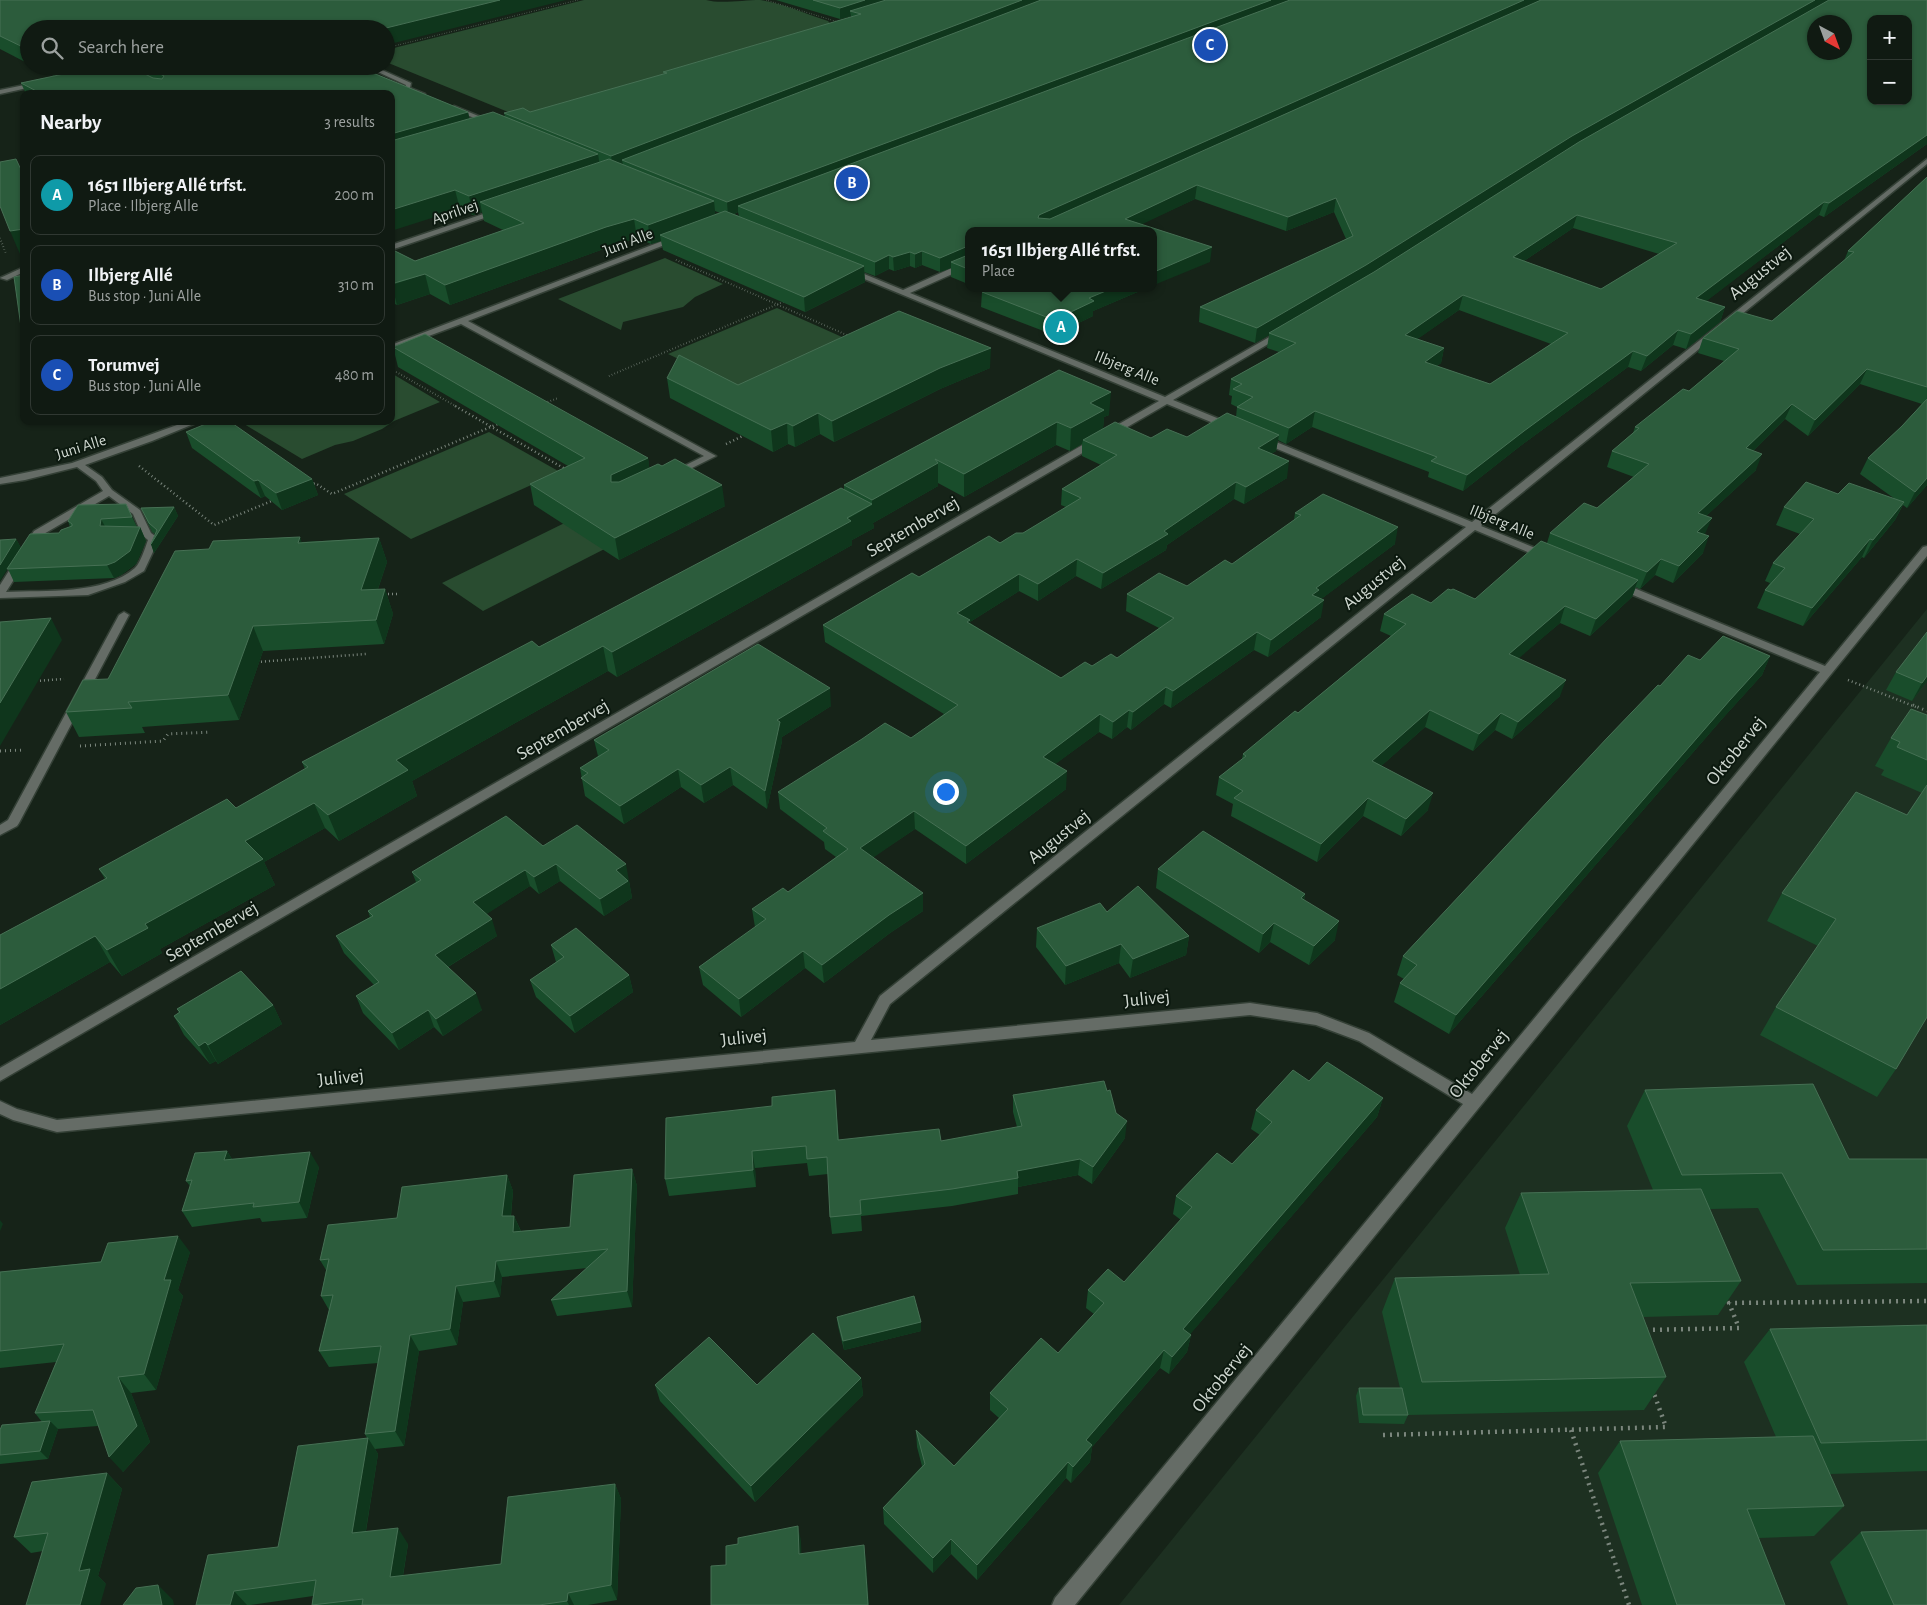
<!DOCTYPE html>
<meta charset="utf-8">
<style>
:root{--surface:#101a12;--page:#19231b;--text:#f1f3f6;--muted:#9ca19f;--line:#303832;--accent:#db2777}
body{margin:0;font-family:"Alegreya Sans",sans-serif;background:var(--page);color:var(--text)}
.controls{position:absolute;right:15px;top:15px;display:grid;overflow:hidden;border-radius:10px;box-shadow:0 1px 4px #0004}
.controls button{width:45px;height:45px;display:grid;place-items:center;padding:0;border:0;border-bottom:1px solid var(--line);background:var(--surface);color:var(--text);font:25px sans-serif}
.compass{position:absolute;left:1807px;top:15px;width:45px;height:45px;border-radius:50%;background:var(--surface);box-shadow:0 1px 4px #0004;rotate:139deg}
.you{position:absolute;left:945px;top:791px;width:18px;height:18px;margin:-12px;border:4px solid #fff;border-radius:50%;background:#1a73e8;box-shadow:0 0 0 8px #1a73e833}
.badge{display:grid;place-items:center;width:32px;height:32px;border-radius:50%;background:var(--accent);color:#fff;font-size:16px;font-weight:700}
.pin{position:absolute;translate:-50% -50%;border:2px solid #fff;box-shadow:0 1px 5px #0006}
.popup{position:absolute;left:965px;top:227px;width:192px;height:65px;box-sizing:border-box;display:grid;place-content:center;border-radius:10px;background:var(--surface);filter:drop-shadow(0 1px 4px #0005);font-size:16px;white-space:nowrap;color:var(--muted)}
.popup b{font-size:19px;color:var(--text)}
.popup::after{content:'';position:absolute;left:50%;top:100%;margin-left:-10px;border:10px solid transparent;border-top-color:var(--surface)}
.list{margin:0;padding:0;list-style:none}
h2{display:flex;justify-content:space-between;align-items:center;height:65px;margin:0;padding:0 20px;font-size:21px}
h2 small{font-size:16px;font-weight:400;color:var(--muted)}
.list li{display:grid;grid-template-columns:32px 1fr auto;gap:15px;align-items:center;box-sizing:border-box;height:80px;margin:0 10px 10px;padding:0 10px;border:1px solid var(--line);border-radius:10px}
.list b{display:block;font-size:19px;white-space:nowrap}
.list p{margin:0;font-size:16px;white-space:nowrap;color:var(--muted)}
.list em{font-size:16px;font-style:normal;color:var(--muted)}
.icon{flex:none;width:28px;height:28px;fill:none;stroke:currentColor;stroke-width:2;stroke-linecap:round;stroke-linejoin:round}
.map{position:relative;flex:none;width:1927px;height:1605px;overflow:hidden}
.search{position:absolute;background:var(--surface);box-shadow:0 1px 4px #0004;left:20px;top:20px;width:375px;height:55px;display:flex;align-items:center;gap:12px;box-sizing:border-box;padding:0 18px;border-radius:28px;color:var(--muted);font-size:19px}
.panel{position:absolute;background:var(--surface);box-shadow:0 1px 4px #0004;left:20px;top:90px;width:375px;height:335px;border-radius:10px}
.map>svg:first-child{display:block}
.built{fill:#1d3021}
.green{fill:#294c30}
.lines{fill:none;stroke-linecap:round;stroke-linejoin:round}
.minor-casing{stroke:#344036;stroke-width:3}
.path-far4{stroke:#7b867d;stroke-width:1;stroke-dasharray:0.5 2;stroke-linecap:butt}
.path-far3{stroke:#7b867d;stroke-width:2;stroke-dasharray:0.5 2.5;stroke-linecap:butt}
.path-far2{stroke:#7b867d;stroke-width:2.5;stroke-dasharray:1 3;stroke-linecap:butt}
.path-far1{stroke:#7b867d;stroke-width:3;stroke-dasharray:1 4;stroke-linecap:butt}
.path{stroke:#7b867d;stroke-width:4.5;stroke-dasharray:2 5;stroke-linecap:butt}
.minor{fill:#656c66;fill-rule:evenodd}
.wall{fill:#194d2b;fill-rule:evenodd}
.shaded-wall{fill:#0f361c}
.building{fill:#2c5c3c;stroke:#467054;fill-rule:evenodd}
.labels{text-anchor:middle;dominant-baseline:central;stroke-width:4;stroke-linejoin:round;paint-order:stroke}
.far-street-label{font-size:16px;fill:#d0d8d1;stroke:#0c190f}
.street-label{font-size:19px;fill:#d0d8d1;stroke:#0c190f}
</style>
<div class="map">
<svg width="1927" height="1605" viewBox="0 0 1927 1605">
<rect width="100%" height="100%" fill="#162318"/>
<path class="built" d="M1927 609V1605H1119Z"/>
<g class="green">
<path d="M584 0H706C720 4 744 0 760 0 783 4 806 14 828 21L834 28 530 121 386 62V50Z"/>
<path d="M665 258 723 284 695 297 683 307 623 322 621 330 558 299Z"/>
<path d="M777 308 842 337 739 388 668 354Z"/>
<path d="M391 373 440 402 394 421 382 429 353 441 335 445 302 459 244 424 251 421H391Z"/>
<path d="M489 432 560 472 411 539 344 494Z"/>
<path d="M587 512 628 537 483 611 442 583Z"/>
</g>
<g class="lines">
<defs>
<g id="minor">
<path d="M365 66H373L411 83 410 88 425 94 422 96 405 90 406 85Z"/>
<path d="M39 82 41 85 0 94V90Z"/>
<path d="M454 106 493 122 494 123 489 124 452 109 451 108Z"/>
<path d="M1927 159V164L1481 526 1550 554 1551 556 1550 558H1542L1475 530 890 1004 871 1040 1250 1003 1317 1013 1369 1033 1472 1094 1820 672 1616 588 1615 586 1616 584H1624L1825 666 1923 547 1927 546V556L1075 1605H1052L1055 1598 1463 1104 1359 1041 1316 1025 1250 1015 57 1132 13 1120 0 1114V1101L17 1109 57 1120 855 1042 880 996 1466 527 1258 441V437H1264L1472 522Z"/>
<path d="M495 210 502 212 391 250V245Z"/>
<path d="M673 237 680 239 468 321 716 456 676 476 673 477 668 474 704 456 461 324 391 350V345Z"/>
<path d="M965 262H968V267L910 293 1165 397 1278 332 1285 334 1173 400 1234 425V429H1228L1167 404 0 1081V1068L1159 401 845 271 852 269 903 290Z"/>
<path d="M24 267V272L7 280 0 278Z"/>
<path d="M188 421H201L152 441 85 465 102 477 112 490 140 510 151 533 159 539 144 571 125 582 88 595 0 598V585L34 531 103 491 96 481 77 467 25 480 0 484V478L72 463ZM109 496 133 514 142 535 148 540C145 548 141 562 135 568 104 595 44 590 6 592L42 535Z"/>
<path d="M124 612 129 615 19 823 17 826 0 835V825L8 820 119 615Z"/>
</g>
</defs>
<use href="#minor" class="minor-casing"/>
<g class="path-far4">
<path d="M766 0 838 22"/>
<path d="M386 48 578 0"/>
</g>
<g class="path-far3">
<path d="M0 238 6 254"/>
<path d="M676 260 849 336"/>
<path d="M391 369 457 407"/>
<path d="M609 376 785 301"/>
<path d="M545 403 558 398"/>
</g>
<g class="path-far2">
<path d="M455 406 567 470"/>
<path d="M726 444 745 435"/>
<path d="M139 466 214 525 274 500"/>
<path d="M310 485 315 483 332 494 500 423"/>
<path d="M384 594H398"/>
<path d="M257 662 366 654"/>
<path d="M1848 680 1916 707"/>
<path d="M36 681 64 679"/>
</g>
<g class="path-far1">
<path d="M1913 705 1927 711"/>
<path d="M80 746 163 741 168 734 211 732"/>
<path d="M0 751 24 750"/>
</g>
<g class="path">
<path d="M1646 1330 1739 1328 1729 1303 1927 1301"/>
<path d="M1571 1430 1629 1605"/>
<path d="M1383 1435 1666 1427 1653 1391"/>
</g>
<use href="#minor" class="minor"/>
</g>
<g class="wall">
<path d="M0 0 29 29V64L0 49Z"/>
<path d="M776 0H1927V144L1824 217 1819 215 1706 301 1725 307 1720 322 1686 349 1673 345 1641 371 1628 367 1519 447 1463 491 1428 477 1429 472 1312 427 1286 444 1278 440 1276 451 1271 454 1287 478 1244 504 1234 499 1167 545 1166 550 1101 589 1076 576 1038 601 1019 591 970 622V623L1061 678 1117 658 1159 628 1126 611 1127 594 1187 586 1232 564 1294 520 1295 513 1395 544 1321 599V617L1268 657 1254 650 1171 708 1164 704 1131 730 1127 727 1112 739 1099 732 1055 764 1066 789 966 864 915 829 873 857 923 911 890 933 824 983 805 968 741 1017 703 985 699 967 755 927 752 909 788 892 836 857 825 849 824 842 780 809 778 792 911 738 944 714 825 642 823 625 919 577 1023 533 1066 507 1061 505 1062 489 1101 465 1082 456V444L1070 451 1056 445 964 497 938 483V486L873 523 874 528 852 540V545L617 677 608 671 412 781 417 796 339 841 325 828 264 862 275 885 160 949 162 953 122 976 110 962 0 1025V935L105 879 99 869 236 808 305 769 302 762 539 647 844 490V485L1059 370 1109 415 1104 417 1103 428 1151 438 1187 437 1236 417 1237 407 1231 404 1232 396 1229 395 1231 379 1279 352 1267 348 1269 335 1255 343 1199 322 1200 307 1346 239 1334 212 1286 231 1195 199 1141 224 1210 262 968 231V284L951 277V268L940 272 922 265 915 268 910 266 894 271 889 269 875 276 864 272 865 282 805 312 663 250 661 241 651 244 637 238 609 247 450 305 430 294 397 305 391 302V249L415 261 503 230 484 221 482 212 473 215 460 209 391 94H26L21 83 54 76 34 66H356L468 112 469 119 505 117 504 113 530 112 664 74 663 72 851 17V16L840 19ZM715 211 720 213 715 214ZM738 212 739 216 734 214ZM1573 228 1659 254 1601 289 1524 261ZM1459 310 1551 344 1490 384 1437 366 1441 363 1444 348 1417 339Z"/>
<path d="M1927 177V485L1907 508 1903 505 1895 520 1864 558 1862 557 1803 626 1757 608 1765 590 1770 583 1765 581 1773 563 1800 534 1776 525 1784 507 1838 494 1895 499 1860 474 1868 458 1902 426 1922 404 1860 384 1808 436 1785 419 1753 451 1756 470 1706 516 1703 553 1673 583 1655 575 1640 589 1636 587 1632 597 1590 636 1560 623 1518 658 1560 696 1512 739 1495 730 1473 751 1425 727 1381 766 1428 810 1401 836 1363 816 1317 862 1231 816 1233 804 1216 795 1219 777 1242 759 1243 754 1298 713 1391 636 1380 631 1384 614 1431 603 1475 599 1547 543 1550 533 1597 508 1634 477 1607 467 1612 451 1633 433 1635 427 1689 391 1724 361 1698 353 1703 338 1772 321 1844 261 1848 251Z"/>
<path d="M980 288H1147L1093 311V316L1054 335 981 307 982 292 985 290Z"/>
<path d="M393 347 648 458 649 468 725 506 619 560 534 505 530 484 568 466 398 367Z"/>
<path d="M990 368 940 389 834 442 820 434 795 447 788 444 773 452 670 398 667 378 738 385Z"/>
<path d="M186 432 312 479 318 495 282 510 265 496 261 498 192 448Z"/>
<path d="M126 504 137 527H140L146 541 136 564 121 575 114 578 14 582 8 569 16 539 21 548 59 533 70 527 68 521Z"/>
<path d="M174 507 178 516 154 553 151 544 155 534 152 532 141 508Z"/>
<path d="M379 538 387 562 378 589H385L393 614 384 644 263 651 239 720 142 727 145 733 79 737 66 712 108 679 302 542Z"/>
<path d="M1770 656 1762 675 1722 719 1449 1034 1394 1002 1400 983 1404 979 1397 975 1403 956 1700 660Z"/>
<path d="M1896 672 1927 681 1912 701 1886 690Z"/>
<path d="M831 706 782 737V741L767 809 733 785 704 803 681 787 624 824 585 796 580 768 598 756 594 740Z"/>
<path d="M1927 715V1017L1896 1069 1877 1097 1760 1035 1776 1007 1818 946 1767 921 1782 893 1907 815 1922 793 1881 775 1884 770 1875 766 1891 738Z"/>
<path d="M543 846 629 881 632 898 604 916 560 881 539 894 530 886 486 914 497 936 448 967 482 1010 443 1036 434 1027 399 1050 363 1013 356 996 374 985 344 953 336 936 370 917 368 911 416 882 412 872Z"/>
<path d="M1158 869 1305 894 1304 900 1335 940 1309 965 1270 942 1259 953 1156 888Z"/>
<path d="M1107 912 1189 936 1186 955 1130 978 1119 963 1065 985 1036 947 1037 928Z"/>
<path d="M551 945 629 975 633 992 575 1033 536 997 530 980 556 962Z"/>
<path d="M273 1005 282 1024 218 1064 216 1061 210 1064 184 1035 174 1016 179 1013 177 1009Z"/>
<path d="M1309 1081 1383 1098 1377 1117 1190 1334 1191 1335 1187 1352 1169 1374 1160 1368 1092 1447 1090 1462 1071 1483 1066 1478 977 1580 951 1554 933 1573 884 1524 883 1508 922 1466 917 1447 916 1430 954 1466 999 1418 990 1410V1393L1058 1353 1094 1314 1086 1308 1088 1290 1124 1282 1181 1220 1173 1214 1176 1196 1232 1164 1260 1135 1251 1129 1256 1110Z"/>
<path d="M1645 1090 1849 1159H1927V1283L1797 1285 1758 1208 1710 1209 1741 1281 1718 1315 1643 1317 1666 1377 1644 1410 1408 1415 1404 1424 1359 1423 1356 1396 1359 1388H1400L1382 1312 1395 1278 1520 1275 1505 1228 1521 1193 1653 1190 1627 1126Z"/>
<path d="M1013 1095 1116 1113 1125 1138 1092 1184 1078 1175 1018 1187V1194L952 1206 861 1216 862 1231 832 1234 830 1217 828 1174 809 1176 807 1163 755 1168 756 1187 669 1196 665 1179 836 1107 839 1140 941 1141 1017 1127 1013 1112Z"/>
<path d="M227 1151 232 1159 319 1167 307 1218 262 1222 260 1218 192 1227 182 1211 190 1186 186 1181Z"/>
<path d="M632 1169 637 1186 632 1307 557 1316 551 1300 587 1268 502 1277 500 1297 463 1302 457 1345 419 1351 404 1446 375 1449 378 1454 366 1531 408 1544 403 1576 501 1564 615 1484 621 1499 617 1600 588 1605H312L313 1596 250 1605H196L278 1547 367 1438 365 1434 378 1363 329 1367 319 1351 329 1310 321 1296 326 1270 320 1260 397 1218 507 1175 513 1191 511 1216H514L521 1231 570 1227Z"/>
<path d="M190 1252 178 1290 183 1296 156 1390 131 1393 150 1442 123 1472 98 1426 57 1429H58L48 1459 0 1464V1455L42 1422 35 1413 56 1362 0 1368V1272Z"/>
<path d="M837 1317 921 1322V1331L844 1350 838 1326Z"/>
<path d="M1927 1325V1471L1830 1474 1844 1506 1814 1536 1759 1538 1785 1605H1642L1598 1473 1620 1441 1776 1437 1744 1362 1770 1329Z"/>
<path d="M861 1378 863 1395 755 1502 660 1401 655 1385H757Z"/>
<path d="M107 1473 122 1489 98 1576 106 1584 43 1551 31 1553 14 1537Z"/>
<path d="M1861 1532 1927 1605H1848L1830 1562Z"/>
</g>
<g class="shaded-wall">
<path d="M500 0H566L386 45V29H382Z"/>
<path d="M865 0H902L850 11 851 16 840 19V8Z"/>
<path d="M1022 0H1051L622 160 623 165 613 169 611 156Z"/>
<path d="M1271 0H1299L738 206V212L728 216 727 202Z"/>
<path d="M1524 0H1546L1038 229 1039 215Z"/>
<path d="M1815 0H1830L1363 279 1269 333V335L1255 343 1257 328 1572 136Z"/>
<path d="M50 66H60L63 74 54 76Z"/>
<path d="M468 112 472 130 391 154V134Z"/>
<path d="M1927 135V144L1824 217 1829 203Z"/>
<path d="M598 154 601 173 480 202 482 212 473 215 469 196Z"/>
<path d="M1197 185 1195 199 1128 231 1125 219Z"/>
<path d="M455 190 460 209 391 231V210Z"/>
<path d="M1336 198 1334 212 1286 231 1288 217Z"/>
<path d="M714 201 716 220 660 235 661 241 651 244 648 225Z"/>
<path d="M1824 202 1819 215 1691 313 1696 298Z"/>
<path d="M1577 215 1573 228 1509 271 1513 257Z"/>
<path d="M634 219 637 238 609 247 450 305 445 285 606 227Z"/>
<path d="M24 229V253L20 254 10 231Z"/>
<path d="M968 246V260L951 262V268L940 272V258Z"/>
<path d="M1212 247 1210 262 1154 285V272Z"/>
<path d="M922 251V265L915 268V254Z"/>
<path d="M910 252V266L894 271 893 257Z"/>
<path d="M889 255V269L875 276V262Z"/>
<path d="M864 266 865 282 805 312 804 297Z"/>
<path d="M425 274 430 294 397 305 392 285Z"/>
<path d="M1113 288H1147L1093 311V316L1054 335V320L1089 298Z"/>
<path d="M1463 295 1459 310 1402 350 1405 335Z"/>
<path d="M1725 307 1720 322 1686 349 1691 334Z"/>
<path d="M1678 330 1673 345 1641 371 1647 356Z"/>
<path d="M991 348 990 368 940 389 834 442 832 421 940 368Z"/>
<path d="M1444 348 1441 363 1421 377 1425 362Z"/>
<path d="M1633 351 1628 367 1519 447 1463 491 1467 475 1524 431Z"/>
<path d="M1867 369 1860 384 1808 436 1815 420Z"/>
<path d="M1111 392 1109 415 1104 417 1103 432 1083 440 1082 444 1070 451 1071 428 1090 403Z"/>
<path d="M1792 404 1785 419 1740 464 1746 448Z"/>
<path d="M1315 411 1312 427 1286 444 1289 428Z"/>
<path d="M818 413 820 434 795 447 793 426Z"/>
<path d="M1057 422 1056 445 964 497V474Z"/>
<path d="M787 423 788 444 773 452 771 430Z"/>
<path d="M1279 435 1276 451 1255 464 1258 448Z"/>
<path d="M1762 454 1756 470 1692 529 1698 513Z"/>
<path d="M648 458 651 479 615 496 611 482V475Z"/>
<path d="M1289 461 1287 478 1244 504 1246 487Z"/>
<path d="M938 463V486L873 523 874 528 852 540V545L617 677 612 652 872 505V500Z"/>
<path d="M1927 478V485L1907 508 1915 492Z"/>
<path d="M312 479 318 495 282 510 276 493Z"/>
<path d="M258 480 265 496 261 498 254 481Z"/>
<path d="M1236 482 1234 499 1167 545 1166 550 1101 589 1103 573Z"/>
<path d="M722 485 725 506 619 560 615 538Z"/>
<path d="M1904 502 1895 520 1864 558 1873 540Z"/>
<path d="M174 507 178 516 154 553 151 544Z"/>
<path d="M1712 518 1705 534 1697 532Z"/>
<path d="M101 519 108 532 100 526Z"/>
<path d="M140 527 146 541 136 564 121 575 114 578 107 565Z"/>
<path d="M1398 527 1395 544 1316 603 1324 600 1321 617 1268 657 1271 640 1312 595 1316 588Z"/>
<path d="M1709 536 1703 553 1673 583 1679 566Z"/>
<path d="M300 537 308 561 298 543Z"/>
<path d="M379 538 387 562 369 615 361 590Z"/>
<path d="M16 539 21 548 0 581V565Z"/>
<path d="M1870 539 1862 557 1803 626 1812 608Z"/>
<path d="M1077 559 1076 576 1038 601V584Z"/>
<path d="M1661 559 1655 575 1640 589 1647 572Z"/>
<path d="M1019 574V591L970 622V637L957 613Z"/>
<path d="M1638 580 1632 597 1590 636 1596 619Z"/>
<path d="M385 589 393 614 384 644 376 620Z"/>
<path d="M1565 606 1560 623 1504 671 1509 654Z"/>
<path d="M51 618 62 640 0 746V703Z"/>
<path d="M253 626 263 651 239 720 228 695Z"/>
<path d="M1257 632 1254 650 1171 708 1173 691Z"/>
<path d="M603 646 608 671 412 781 417 796 339 841 328 815 396 760Z"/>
<path d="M1770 656 1762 675 1722 719 1449 1034 1456 1015 1730 700Z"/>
<path d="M1927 676V681L1912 701 1922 683Z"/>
<path d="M1566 680 1560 696 1512 739 1518 722Z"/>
<path d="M1166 687 1164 704 1131 730 1133 712Z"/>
<path d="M830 688 831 706 782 737V741L767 809 765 791 777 720Z"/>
<path d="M1129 710 1127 727 1112 739 1113 722Z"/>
<path d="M1430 710 1425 727 1368 778 1372 761Z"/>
<path d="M1501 713 1495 730 1473 751 1479 734Z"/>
<path d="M1100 714 1099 732 1042 774 1043 757Z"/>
<path d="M730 767 733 785 704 803 701 785Z"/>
<path d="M678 769 681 787 624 824 620 806Z"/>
<path d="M1067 771 1066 789 966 864V846Z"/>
<path d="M1433 793 1428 810 1401 836 1406 819Z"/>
<path d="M1368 798 1363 816 1317 862 1321 844Z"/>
<path d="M314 803 325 828 264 862 275 885 160 949 162 953 122 976 107 950 145 924 245 841Z"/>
<path d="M914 811 915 829 861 866 860 848Z"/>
<path d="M556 864 560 881 539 894 534 877Z"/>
<path d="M626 864 632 898 604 916 600 899 616 870Z"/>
<path d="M525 870 530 886 479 919 473 902Z"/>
<path d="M923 893V911L890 933 824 983 822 965 889 915Z"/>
<path d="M1305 894 1301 913V898Z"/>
<path d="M492 919 497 936 441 971 435 955Z"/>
<path d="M1339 921 1335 940 1309 965 1314 946Z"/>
<path d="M1274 923 1270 942 1259 953 1263 934Z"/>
<path d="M95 936 110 962 0 1025V989Z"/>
<path d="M1189 936 1186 955 1130 978 1133 959Z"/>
<path d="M1121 944 1119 963 1065 985 1066 966Z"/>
<path d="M803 951 805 968 741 1017 739 999Z"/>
<path d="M629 975 633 992 575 1033 570 1016Z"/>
<path d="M476 993 482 1010 443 1036 436 1019Z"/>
<path d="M273 1005 282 1024 218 1064 208 1045Z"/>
<path d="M428 1010 434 1027 399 1050 392 1033Z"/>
<path d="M205 1042 216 1061 210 1064 199 1046Z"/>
<path d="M1383 1098 1377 1117 1180 1346 1183 1329Z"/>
<path d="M1127 1121 1125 1138 1092 1184 1093 1167Z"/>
<path d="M227 1151 236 1166 224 1160Z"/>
<path d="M752 1151 755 1168 756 1187 753 1170Z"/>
<path d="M310 1152 319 1167 307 1218 299 1202Z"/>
<path d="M1080 1159 1078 1175 1018 1187V1178L1017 1171Z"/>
<path d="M632 1169 637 1186 632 1307 627 1291Z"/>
<path d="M507 1175 513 1191 509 1233 502 1216Z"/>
<path d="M514 1216 521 1232H513Z"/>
<path d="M0 1220 3 1224 0 1231Z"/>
<path d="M178 1236 190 1252 178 1290 183 1296 156 1390 144 1374 164 1280Z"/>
<path d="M496 1261 502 1277 500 1297 494 1281Z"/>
<path d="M456 1286 463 1302 457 1345 450 1329Z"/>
<path d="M921 1322V1331L844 1350 843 1341Z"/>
<path d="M410 1335 419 1351 404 1446 395 1431Z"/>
<path d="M1191 1335 1187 1352 1169 1374 1172 1357Z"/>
<path d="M1164 1350 1160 1368 1092 1447 1090 1462 1071 1483 1073 1467 1086 1440Z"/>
<path d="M118 1377 131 1393 150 1442 123 1472 109 1457Z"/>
<path d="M861 1378 863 1395 755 1502 751 1486Z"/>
<path d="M50 1421 58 1429 48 1459 40 1451Z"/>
<path d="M368 1438 378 1454 363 1548 352 1533Z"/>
<path d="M1068 1462 1066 1478 977 1580V1565Z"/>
<path d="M107 1473 122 1489 98 1576 106 1584 100 1605H80L79 1571Z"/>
<path d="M615 1484 621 1499 617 1600 611 1585Z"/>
<path d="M798 1526 801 1541 802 1569 799 1554Z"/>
<path d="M398 1528 408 1544 400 1592 390 1577Z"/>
<path d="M951 1539V1554L933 1573V1558Z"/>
<path d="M864 1545 866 1560 869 1605H868Z"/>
<path d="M158 1585 173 1600 174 1605H162Z"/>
<path d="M234 1591 247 1605H230Z"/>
<path d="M568 1593 574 1605H569L567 1601Z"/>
</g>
<g class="building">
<path d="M0 0H500L382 29H29V50L0 36Z"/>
<path d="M813 0H865L840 8Z"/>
<path d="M886 0H1022L611 156 504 113 523 108 530 112 667 73 663 72 861 14 850 11Z"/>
<path d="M1041 0H1271L727 202 622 160Z"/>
<path d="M1290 0H1524L1039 215 1038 218 1050 219 1541 0H1815L1572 136 1366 265 1257 328 1200 307 1353 236 1336 198 1288 217 1197 185 1125 219 1212 247 1154 272V231H968V246L940 258 922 251 915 254 910 252 893 257 889 255 875 262 738 206Z"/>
<path d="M1829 0H1927V135L1829 203 1824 202 1696 298 1725 307 1691 334 1678 330 1647 356 1633 351 1524 431 1467 475 1431 461 1437 457 1315 411 1289 428 1237 407 1253 397 1233 389 1242 384 1231 379 1296 343 1269 333 1374 272 1579 142ZM1871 19H1908V101H1871ZM1814 22H1844V52H1814ZM1577 215 1677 243 1601 289 1513 257ZM1463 295 1568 333 1490 384 1425 362 1444 348 1405 335Z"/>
<path d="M61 66H129L153 78 162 79 164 76 145 66H356L468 112 391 134V94H42L21 83 73 72Z"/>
<path d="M493 112 598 154 469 196 455 190 391 210V141Z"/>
<path d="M16 159 24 176V229L10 231 0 206V162Z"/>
<path d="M609 159 714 201 648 225 634 219 606 227 445 285 425 274 391 284V249L415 261 524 223 480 202Z"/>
<path d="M1927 177V387L1867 369 1815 420 1792 404 1746 448 1762 454 1698 513 1712 518 1697 532 1709 536 1679 566 1661 559 1647 572 1550 533 1584 503 1597 508 1649 464 1612 451 1639 428 1635 427 1683 389 1689 391 1739 349 1703 338 1737 311 1772 321 1854 252 1848 251Z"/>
<path d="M725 211 864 266 804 297 660 235Z"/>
<path d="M968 255V269L951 262Z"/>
<path d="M24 275V333L22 334 14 277Z"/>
<path d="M989 288H1113L1089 298 1094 301 1054 320 982 292Z"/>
<path d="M899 311 991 348 940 368 832 421 818 413 793 426 787 423 771 430 667 378 679 355 738 385Z"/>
<path d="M425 334 648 458 611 475V482H619L658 464 662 466 675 459 722 485 615 538 530 484 585 458 393 347Z"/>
<path d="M1059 370 1111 392 1090 403 1104 410 1071 428 1057 422 964 474 935 459 938 463 872 500 844 485Z"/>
<path d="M1927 399V478L1915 492 1868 458 1902 426Z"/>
<path d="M1227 413 1279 435 1258 448 1289 461 1246 487 1236 482 1164 531 1168 534 1103 573 1077 559 1038 584 1019 574 957 613 970 620 967 622 1061 678 1085 662 1092 666 1111 654 1117 658 1174 618 1127 594 1159 573 1187 586 1225 560 1232 564 1301 515 1295 513 1323 494 1398 527 1316 588 1319 590 1312 595 1324 600 1271 640 1257 632 1173 691 1166 687 1133 712 1129 710 1113 722 1100 714 1043 757 1067 771 966 846 914 811 860 848 923 893 889 915 822 965 803 951 739 999 699 967 766 919 752 909 783 888 788 892 848 849 823 831 827 828 778 792 862 739 885 723 911 738 958 705 823 625 912 573 919 577 989 536 1000 543 1016 533H1023L1081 498 1062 489 1117 455 1083 440 1115 422 1151 438 1167 429 1187 437Z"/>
<path d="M213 421H229L312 479 276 493 258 480 254 481 186 432Z"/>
<path d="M1806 482 1838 494 1849 483 1904 502 1873 540 1870 539 1812 608 1765 590 1785 568 1773 563 1814 519 1784 507Z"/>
<path d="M841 488 872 504 847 518 851 521 612 652 603 646 396 760 408 770 328 815 314 803 245 841 263 859 145 924 148 928 107 950 95 936 0 989V935L107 878 99 869 227 799 236 808 308 767 302 762 532 641 539 647Z"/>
<path d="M126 504 132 517 101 519 100 526 140 527 130 551 115 562 107 565 7 569 30 534 59 533 61 530 72 526V524L68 521 78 505Z"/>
<path d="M174 507 151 544 157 530 149 523 141 508Z"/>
<path d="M300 537 298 543 379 538 361 590 385 589 376 620 253 626 228 695 128 702 132 708 66 712 83 680 108 679 175 551 209 549 213 541Z"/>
<path d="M16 539 0 565V540Z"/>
<path d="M1541 541 1638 580 1596 619 1565 606 1509 654 1566 680 1518 722 1501 713 1479 734 1430 710 1372 761 1433 793 1406 819 1368 798 1321 844 1234 798 1243 791 1219 777 1246 756 1243 754 1295 711 1298 713 1406 624 1384 614 1412 594 1431 603 1448 589 1451 590 1453 589 1475 599Z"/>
<path d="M51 618 0 703V622Z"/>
<path d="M1927 632V676L1922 683 1896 672Z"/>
<path d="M1723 636 1770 656 1730 700 1456 1015 1400 983 1417 965 1403 956 1608 737 1658 685 1660 686 1688 655 1700 660Z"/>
<path d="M758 644 830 688 777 720 780 722 765 791 730 767 701 785 678 769 620 806 581 778 588 773 580 768 609 750 594 740Z"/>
<path d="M1911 709 1927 715V760L1897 747 1900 742 1891 738Z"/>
<path d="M1927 785V1017L1896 1069 1776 1007 1836 919 1782 893 1856 792 1907 815Z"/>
<path d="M506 816 543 846 577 825 626 864 616 870 628 881 600 899 556 864 534 877 525 870 473 902 492 919 435 955 476 993 436 1019 428 1010 392 1033 356 996 379 982 336 936 373 916 368 911 421 880 412 872Z"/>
<path d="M1203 831 1305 894 1301 898 1339 921 1314 946 1274 923 1263 934 1158 869Z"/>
<path d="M1138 886 1189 936 1133 959 1121 944 1066 966 1037 928 1100 903 1107 912Z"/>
<path d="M576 928 629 975 570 1016 530 980 564 957 551 945Z"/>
<path d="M241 971 273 1005 208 1045 205 1042 199 1046 174 1016 180 1012 177 1009Z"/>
<path d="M1327 1062 1383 1098 1183 1329 1191 1335 1172 1357 1164 1350 1086 1440 1092 1445 1073 1467 1068 1462 977 1565 951 1539 933 1558 883 1508 925 1464 916 1430 954 1466 1008 1409 990 1393 1041 1338 1058 1353 1104 1303 1088 1290 1108 1269 1124 1282 1192 1207 1176 1196 1217 1153 1232 1164 1272 1122 1256 1110 1293 1070 1309 1081Z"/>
<path d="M1104 1081 1107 1091 1110 1090 1116 1113 1127 1121 1093 1167 1080 1159 1017 1171 1018 1178 952 1189 860 1200 861 1214 830 1217 827 1157 807 1159 806 1146 752 1151 753 1170 665 1179 666 1118 772 1106V1097L835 1090 838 1140 939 1129 941 1141 1022 1126 1013 1095Z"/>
<path d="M1813 1084 1849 1159H1927V1249L1823 1250 1782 1173 1682 1175 1645 1090Z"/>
<path d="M227 1151 224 1160 310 1152 299 1202 253 1207 254 1203 182 1211 192 1180 186 1181 195 1153Z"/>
<path d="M632 1169 627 1291 551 1300 608 1249 496 1261 494 1281 456 1286 450 1329 410 1335 395 1431 365 1434 381 1346 319 1351 333 1295 321 1296 329 1259 320 1260 328 1225 397 1218 402 1187 507 1175 502 1216H514L513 1232 570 1227 574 1175Z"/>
<path d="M1701 1189 1741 1281 1630 1283 1666 1377 1422 1382 1395 1278 1549 1274 1521 1193Z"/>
<path d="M178 1236 164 1280H171L144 1374 118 1377 137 1426 109 1457 93 1410 35 1413 64 1344 0 1351V1272L101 1262 108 1243Z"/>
<path d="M914 1296 921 1322 843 1341 837 1317Z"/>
<path d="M1927 1325V1440L1821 1443 1770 1329Z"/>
<path d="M813 1333 861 1378 751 1486 655 1385 709 1337 757 1385Z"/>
<path d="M1359 1388H1402L1408 1415H1363Z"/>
<path d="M50 1421 40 1451 0 1455V1430L2 1425Z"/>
<path d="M1813 1436 1844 1506 1747 1509 1785 1605H1677L1620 1441Z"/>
<path d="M368 1438 352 1533 398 1528 390 1577 501 1564 508 1497 615 1484 611 1585 568 1593 567 1601 539 1605H362L363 1599 312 1605 316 1580 234 1591 230 1605H196L208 1555 278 1547 298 1446Z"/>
<path d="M107 1473 79 1571 90 1569 80 1605H26L48 1533 14 1537 32 1482Z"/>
<path d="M798 1526 799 1554 864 1545 868 1605H711V1566L726 1565V1546L738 1544V1538Z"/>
<path d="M1927 1530V1605H1894L1861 1532Z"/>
<path d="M158 1585 162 1605H123L136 1588Z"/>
</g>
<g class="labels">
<g class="far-street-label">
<text transform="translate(455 212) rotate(-19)">Aprilvej</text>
<text transform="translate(628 242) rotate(-21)">Juni Alle</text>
<text transform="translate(1127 368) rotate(22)">Ilbjerg Alle</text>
<text transform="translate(81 447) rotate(-17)">Juni Alle</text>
<text transform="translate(1502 522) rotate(22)">Ilbjerg Alle</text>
</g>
<g class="street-label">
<text transform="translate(1760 273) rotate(-39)">Augustvej</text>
<text transform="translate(913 527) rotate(-30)">Septembervej</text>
<text transform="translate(1374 583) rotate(-39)">Augustvej</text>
<text transform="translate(563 730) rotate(-30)">Septembervej</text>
<text transform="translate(1736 751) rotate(-51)">Oktobervej</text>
<text transform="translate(1059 837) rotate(-39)">Augustvej</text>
<text transform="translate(212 932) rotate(-30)">Septembervej</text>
<text transform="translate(1147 999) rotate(-6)">Julivej</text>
<text transform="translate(744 1038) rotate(-6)">Julivej</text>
<text transform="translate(1479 1064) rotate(-51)">Oktobervej</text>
<text transform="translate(341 1078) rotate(-6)">Julivej</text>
<text transform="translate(1222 1378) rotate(-51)">Oktobervej</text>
</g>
</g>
</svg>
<div class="controls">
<button>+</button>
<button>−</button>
</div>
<svg class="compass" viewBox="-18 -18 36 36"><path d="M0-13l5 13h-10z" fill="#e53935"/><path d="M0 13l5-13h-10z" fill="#9ca19f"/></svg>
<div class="you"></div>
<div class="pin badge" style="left:1061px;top:327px;background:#0f9aa8">A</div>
<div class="popup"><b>1651 Ilbjerg Allé trfst.</b>Place</div>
<div class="pin badge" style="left:852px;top:183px;background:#1a4fb4">B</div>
<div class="pin badge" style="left:1210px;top:45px;background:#1a4fb4">C</div>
<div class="search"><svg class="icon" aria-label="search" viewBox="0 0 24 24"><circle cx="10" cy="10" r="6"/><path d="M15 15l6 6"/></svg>Search here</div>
<section class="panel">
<h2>Nearby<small>3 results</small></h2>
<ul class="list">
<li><span class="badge" style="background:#0f9aa8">A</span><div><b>1651 Ilbjerg Allé trfst.</b><p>Place · Ilbjerg Alle</p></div><em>200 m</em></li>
<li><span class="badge" style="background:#1a4fb4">B</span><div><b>Ilbjerg Allé</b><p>Bus stop · Juni Alle</p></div><em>310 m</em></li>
<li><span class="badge" style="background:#1a4fb4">C</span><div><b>Torumvej</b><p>Bus stop · Juni Alle</p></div><em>480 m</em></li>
</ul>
</section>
</div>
